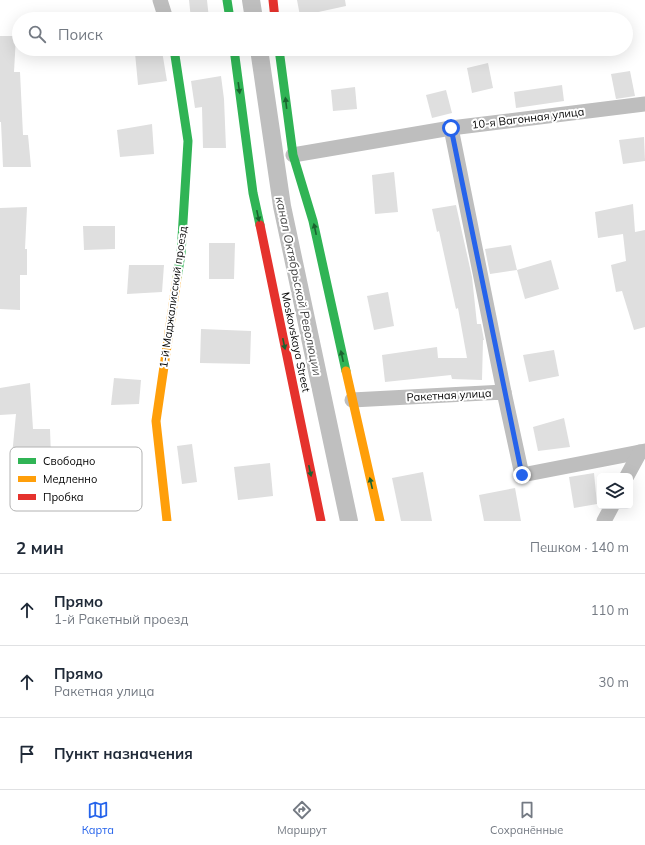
<!DOCTYPE html>
<html lang="ru">
<meta charset="utf-8">
<style>
:root{--surface:#fff;--page:#f6f6f7;--text:#1f2937;--muted:#747a83;--line:#e0e1e3;--accent:#2563eb}
body{margin:0;font-family:Mulish,sans-serif;background:var(--page);color:var(--text)}
.controls{position:absolute;right:12px;bottom:12px;display:grid;overflow:hidden;border-radius:6px;box-shadow:0 4px 16px #0002}
.controls button{width:36px;height:36px;display:grid;place-items:center;padding:0;border:0;border-bottom:1px solid var(--line);background:var(--surface);color:var(--text);font:20px sans-serif}
.stop{position:absolute;width:12px;height:12px;margin:-9px;border:3px solid #2563eb;border-radius:50%;background:#fff}
.stop.end{background:#2563eb;border-color:#fff;box-shadow:0 1px 4px #0008}
.list{margin:0;padding:0;list-style:none}
h2{display:flex;justify-content:space-between;align-items:center;height:52px;margin:0;padding:0 16px;font-size:17px}
h2 small{font-size:13px;font-weight:400;color:var(--muted)}
.list li{display:grid;grid-template-columns:26px 1fr auto;gap:12px;align-items:center;box-sizing:border-box;height:72px;padding:0 16px;border-top:1px solid var(--line)}
.list b{display:block;font-size:15px;white-space:nowrap}
.list p{margin:0;font-size:13px;white-space:nowrap;color:var(--muted)}
.list em{font-size:13px;font-style:normal;color:var(--muted)}
.icon{flex:none;width:22px;height:22px;fill:none;stroke:currentColor;stroke-width:2;stroke-linecap:round;stroke-linejoin:round}
.map{position:relative;flex:none;width:645px;height:521px;overflow:hidden}
.search{position:absolute;background:var(--surface);box-shadow:0 4px 16px #0002;left:12px;right:12px;top:12px;height:44px;display:flex;align-items:center;gap:10px;box-sizing:border-box;padding:0 14px;border-radius:22px;color:var(--muted);font-size:15px}
.sheet{height:268px;background:var(--surface)}
nav{display:flex;justify-content:space-around;align-items:center;box-sizing:border-box;height:56px;border-top:1px solid var(--line);background:var(--surface);font-size:11px;color:var(--muted)}
nav a{display:grid;justify-items:center;gap:2px}
nav .on{color:var(--accent)}
.map>svg:first-child{display:block}
.lines{fill:none;stroke-linecap:round;stroke-linejoin:round}
.canal{stroke:#bfbfbf;stroke-width:18}
.building{fill:#dfdfdf}
.street{stroke:#bebebe;stroke-width:15}
.fast{stroke:#30b455;stroke-width:9}
.slow{stroke:#ff9f0a;stroke-width:9}
.jam{stroke:#e5322d;stroke-width:9}
.oneway{fill:#1a632f}
.route{stroke:#2563eb;stroke-width:5}
.labels{text-anchor:middle;dominant-baseline:central;stroke-width:4;stroke-linejoin:round;paint-order:stroke}
.street-label{font-size:11px;fill:#000;stroke:#fff}
.water-label{font-size:12px;font-style:italic;fill:#444;stroke:#fff}
.key{fill:#fff;stroke:#b2b2b2;stroke-width:1}
.key-label{font-size:11px;fill:#000}
</style>
<div class="map">
<svg width="645" height="521" viewBox="0 0 645 521">
<rect width="100%" height="100%" fill="#fff"/>
<g class="lines">
<g class="canal">
<path d="M251 0 254 19"/>
<path d="M259 49 282 206 349 521"/>
</g>
</g>
<g class="building">
<path d="M189 0H207L209 19H191Z"/>
<path d="M297 0H345L346 6 300 16Z"/>
<path d="M0 36H16L14 72H20L23 135H28L31 167H3L1 122H0Z"/>
<path d="M162 51 167 81 138 85 135 53Z"/>
<path d="M488 63 493 88 472 93 467 68Z"/>
<path d="M630 71 635 96 616 99 611 74Z"/>
<path d="M221 76 224 99 226 148H203L202 107 195 108 191 81Z"/>
<path d="M562 85 564 101 516 108 514 92Z"/>
<path d="M355 87 357 109 333 111 331 90Z"/>
<path d="M446 90 452 113 432 118 426 95Z"/>
<path d="M152 124 154 154 120 157 117 130Z"/>
<path d="M644 137 645 161 623 164 619 140Z"/>
<path d="M394 172 398 212 375 214 372 175Z"/>
<path d="M633 204 635 232 645 230V327L634 330 622 291 616 292 611 265 626 261 623 234 598 238 595 212Z"/>
<path d="M456 205 472 277 477 324H481L484 340H483L482 380 452 379 451 375 385 382 382 355 437 347 438 358H467L458 308 456 309 439 231 437 232 432 209Z"/>
<path d="M27 207 25 249H27V275H20V310L0 309V208Z"/>
<path d="M83 226H115V249L84 250Z"/>
<path d="M209 243H235L234 279H209Z"/>
<path d="M511 245 517 270 490 274 485 249Z"/>
<path d="M551 260 559 289 525 299 517 270Z"/>
<path d="M129 265H164L162 292 127 294Z"/>
<path d="M388 292 394 326 374 330 367 296Z"/>
<path d="M201 329 251 331 250 364 200 363Z"/>
<path d="M554 350 559 376 529 382 523 355Z"/>
<path d="M114 378 141 380 139 404 111 405Z"/>
<path d="M30 383 33 429H50L51 456H12L16 414 0 415V388Z"/>
<path d="M564 418 570 447 538 451 533 427Z"/>
<path d="M192 444 197 482 182 484 177 446Z"/>
<path d="M270 463 273 496 238 500 234 467Z"/>
<path d="M423 472 432 521H401L392 478Z"/>
<path d="M594 473 597 504 574 508 569 477Z"/>
<path d="M515 488 521 521H484L479 495Z"/>
</g>
<g class="lines">
<g class="street">
<path d="M160 0 166 19"/>
<path d="M451 128 504 392"/>
<path d="M293 155 451 128 645 104"/>
<path d="M352 400 504 392 522 475 645 451"/>
<path d="M627 476 640 452"/>
<path d="M604 521 612 506"/>
</g>
<g class="fast">
<path d="M227 0 230 19"/>
<path d="M174 49 188 141 181 254 177 278"/>
<path d="M234 49 253 193 260 225"/>
<path d="M279 49 293 155 313 221 346 371"/>
</g>
<g class="slow">
<path d="M346 371 380 521"/>
<path d="M167 521 156 421 177 278"/>
</g>
<g class="jam">
<path d="M273 0 275 19"/>
<path d="M260 225 321 521"/>
</g>
</g>
<defs><path id="oneway-solid" d="M-6-.8H1V-3.2L6.5 0L1 3.2V.8H-6Z"/></defs>
<g class="oneway">
<use href="#oneway-solid" transform="translate(239 88) rotate(82)"/>
<use href="#oneway-solid" transform="translate(286 103) rotate(-97)"/>
<use href="#oneway-solid" transform="translate(258 216) rotate(78)"/>
<use href="#oneway-solid" transform="translate(315 229) rotate(-102)"/>
<use href="#oneway-solid" transform="translate(284 344) rotate(78)"/>
<use href="#oneway-solid" transform="translate(342 356) rotate(-102)"/>
<use href="#oneway-solid" transform="translate(310 471) rotate(78)"/>
<use href="#oneway-solid" transform="translate(371 483) rotate(-103)"/>
</g>
<g class="lines">
<path class="route" d="M451 128 522 475"/>
</g>
<g class="labels">
<g class="street-label">
<text transform="translate(528 118) rotate(-7)">10-я Вагонная улица</text>
<text transform="translate(173 297) rotate(-82)">1-й Маджалисский проезд</text>
<text transform="translate(296 342) rotate(78)">Moskovskaya Street</text>
<text transform="translate(449 395) rotate(-3)">Ракетная улица</text>
</g>
<g class="water-label">
<text transform="translate(299 286) rotate(78)">канал Октябрьской Революции</text>
</g>
</g>
<rect x="10" y="447" width="132" height="64" rx="6" class="key"/>
<rect x="18" y="458" width="18" height="6" fill="#30b455"/>
<rect x="18" y="476" width="18" height="6" fill="#ff9f0a"/>
<rect x="18" y="494" width="18" height="6" fill="#e5322d"/>
<g class="key-label">
<text x="43" y="465">Свободно</text>
<text x="43" y="483">Медленно</text>
<text x="43" y="501">Пробка</text>
</g>
</svg>
<div class="controls">
<button><svg class="icon" aria-label="layers" viewBox="0 0 24 24"><path d="M12 4l9 5-9 5-9-5zM3 14l9 5 9-5"/></svg></button>
</div>
<div class="stop" style="left:451px;top:128px"></div>
<div class="stop end" style="left:522px;top:475px"></div>
<div class="search"><svg class="icon" aria-label="search" viewBox="0 0 24 24"><circle cx="10" cy="10" r="6"/><path d="M15 15l6 6"/></svg>Поиск</div>
</div>
<section class="sheet">
<h2>2 мин<small>Пешком · 140 m</small></h2>
<ul class="list">
<li><svg class="icon" aria-label="ahead" viewBox="0 0 24 24"><path d="M12 20V5M6 11l6-6 6 6"/></svg><div><b>Прямо</b><p>1-й Ракетный проезд</p></div><em>110 m</em></li>
<li><svg class="icon" aria-label="ahead" viewBox="0 0 24 24"><path d="M12 20V5M6 11l6-6 6 6"/></svg><div><b>Прямо</b><p>Ракетная улица</p></div><em>30 m</em></li>
<li><svg class="icon" aria-label="arrive" viewBox="0 0 24 24"><path d="M6 21V4h12l-3 4 3 4H6"/></svg><div><b>Пункт назначения</b></div></li>
</ul>
</section>
<nav>
<a class="on"><svg class="icon" aria-label="map" viewBox="0 0 24 24"><path d="M3 6l6-2 6 2 6-2v14l-6 2-6-2-6 2zM9 4v14M15 6v14"/></svg>Карта</a>
<a><svg class="icon" aria-label="directions" viewBox="0 0 24 24"><path d="M12 3l9 9-9 9-9-9zM9 14v-3h6M13 9l2 2-2 2"/></svg>Маршрут</a>
<a><svg class="icon" aria-label="saved" viewBox="0 0 24 24"><path d="M7 4h10v16l-5-4-5 4z"/></svg>Сохранённые</a>
</nav>
